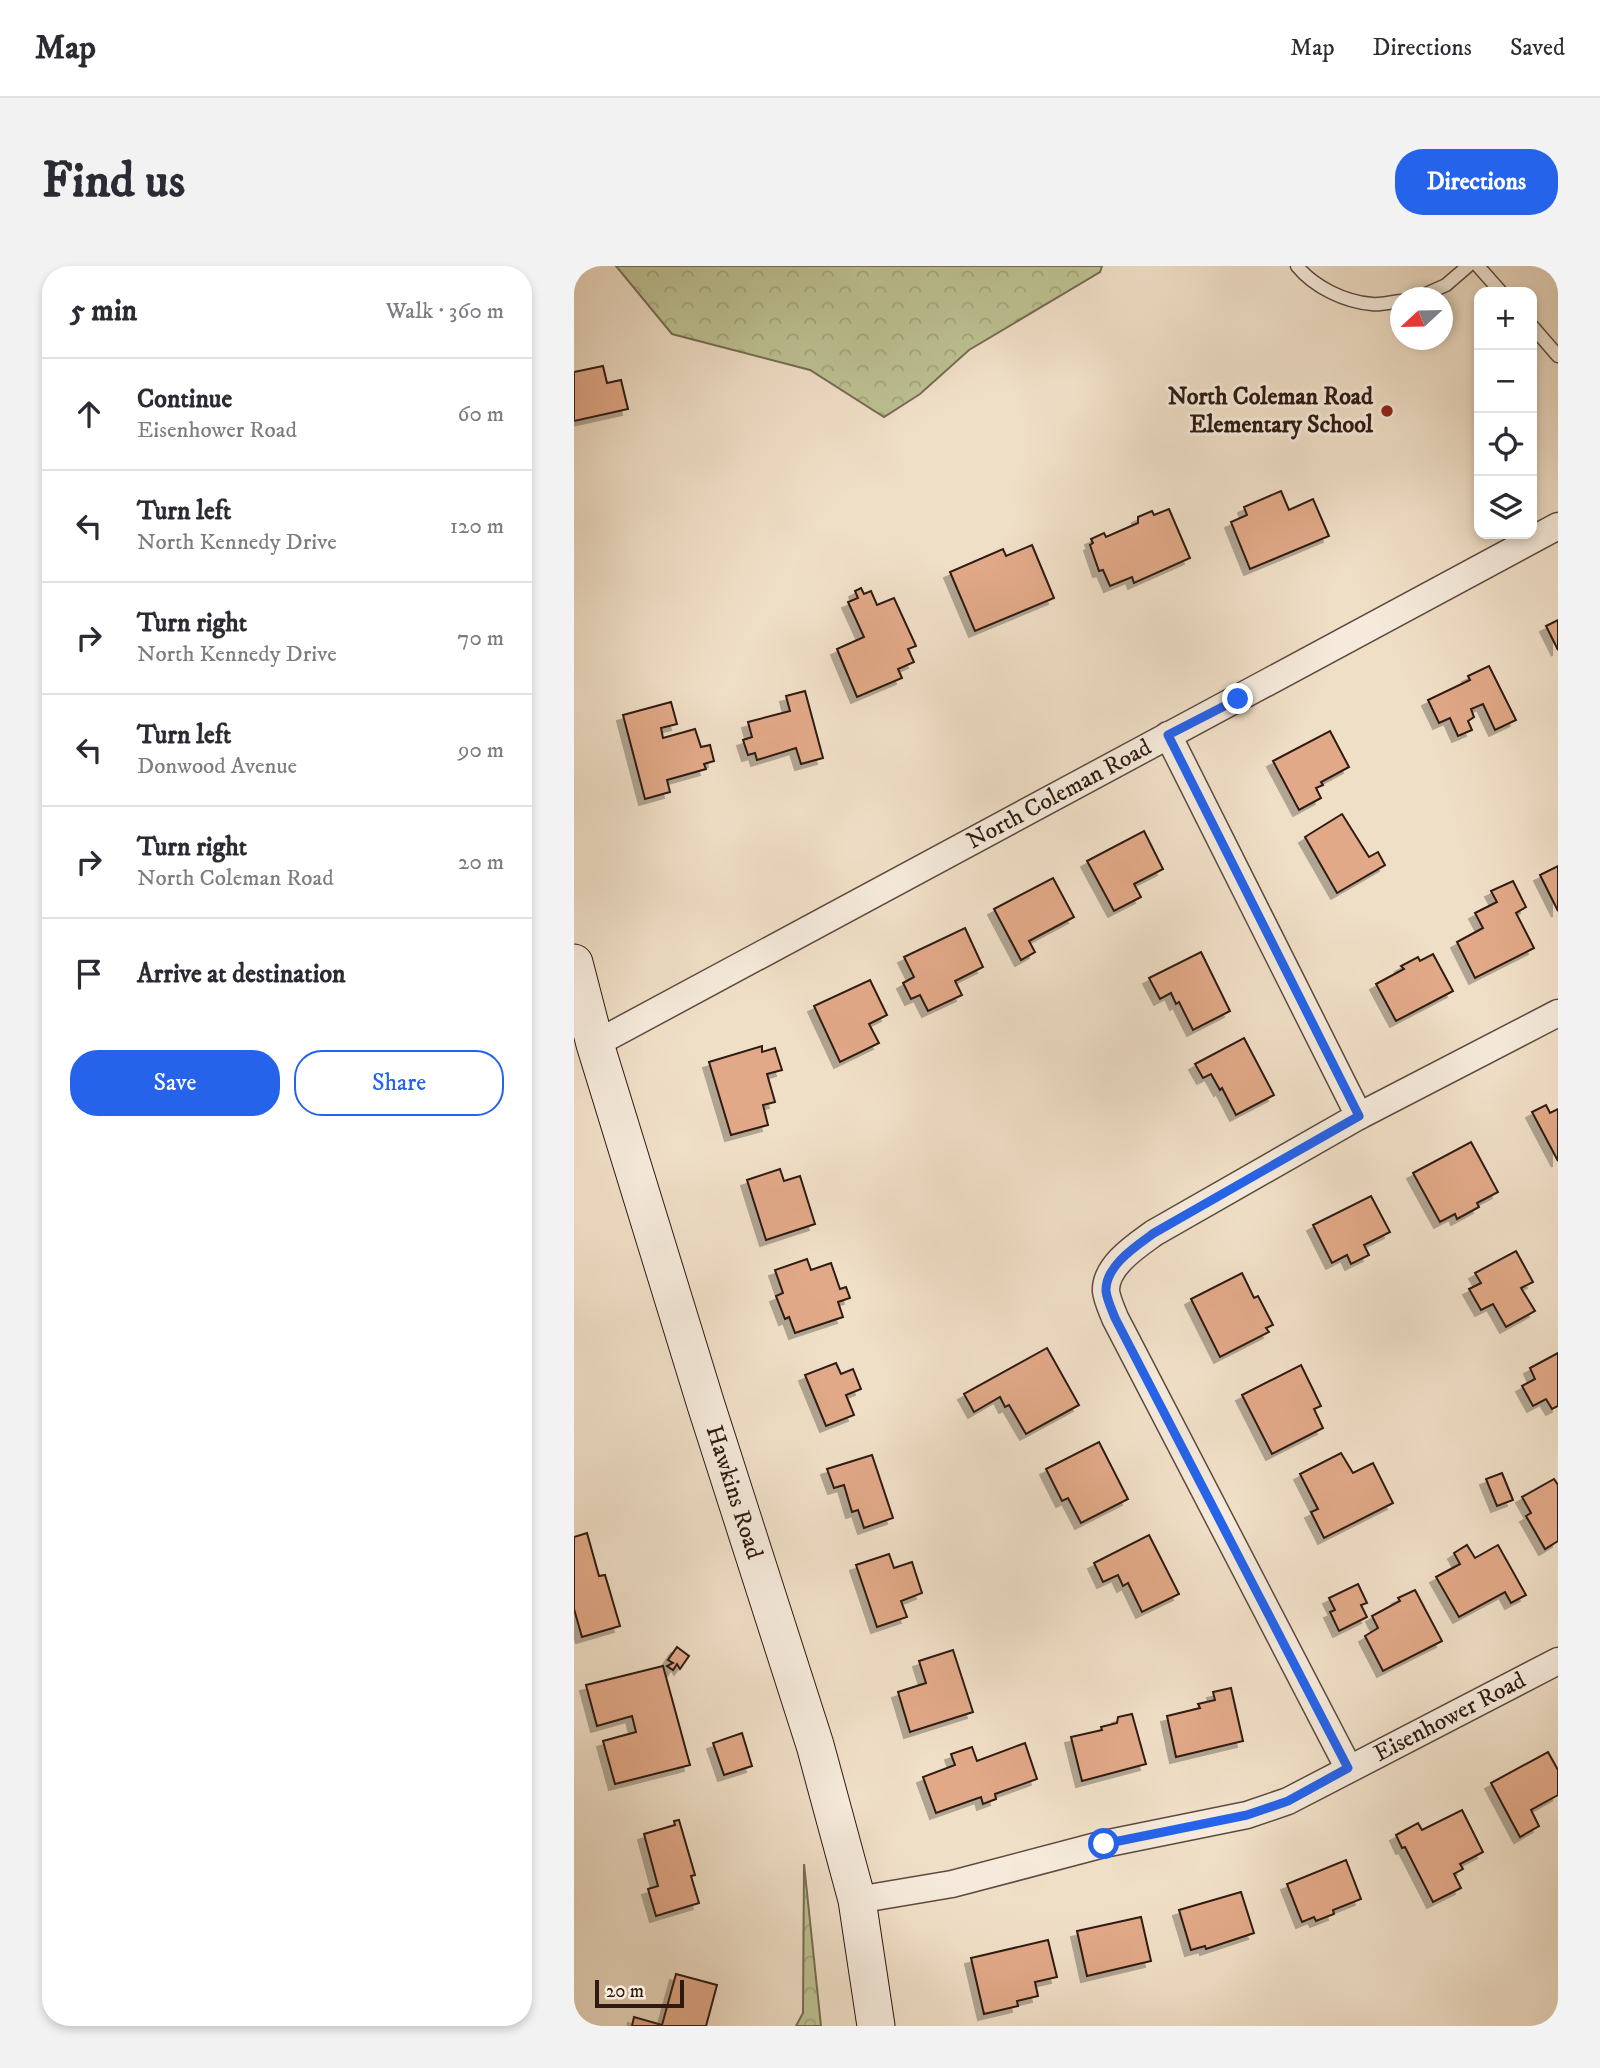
<!DOCTYPE html>
<meta charset="utf-8">
<style>
:root{--surface:#fff;--page:#f2f2f3;--text:#2b2b33;--muted:#7c7c81;--line:#e1e1e2;--accent:#2563eb}
body{margin:0;font-family:"IM FELL DW Pica",serif;background:var(--page);color:var(--text)}
.controls{position:absolute;right:21px;top:21px;display:grid;overflow:hidden;border-radius:14px;box-shadow:0 4px 10px #0003}
.controls button{width:63px;height:63px;display:grid;place-items:center;padding:0;border:0;border-bottom:2px solid var(--line);background:var(--surface);color:var(--text);font:35px sans-serif}
.compass{position:absolute;left:816px;top:21px;width:63px;height:63px;border-radius:50%;background:var(--surface);box-shadow:0 4px 10px #0003;rotate:248deg}
.scale{position:absolute;left:21px;bottom:18px;width:89px;box-sizing:border-box;padding-left:7px;border:4px solid #2e1a12;border-top:0;font-size:19px;line-height:24px;white-space:nowrap;color:#2e1a12;-webkit-text-stroke:5px #f5eadb;paint-order:stroke}
.stop{position:absolute;width:21px;height:21px;margin:-16px;border:5px solid #2563eb;border-radius:50%;background:#fff}
.stop.end{background:#2563eb;border-color:#fff;box-shadow:0 2px 7px #0008}
.list{margin:0;padding:0;list-style:none}
h2{display:flex;justify-content:space-between;align-items:center;height:91px;margin:0;padding:0 28px;font-size:30px}
h2 small{font-size:23px;font-weight:400;color:var(--muted)}
.list li{display:grid;grid-template-columns:46px 1fr auto;gap:21px;align-items:center;box-sizing:border-box;height:112px;padding:0 28px;border-top:2px solid var(--line)}
.list b{display:block;font-size:26px;white-space:nowrap}
.list p{margin:0;font-size:23px;white-space:nowrap;color:var(--muted)}
.list em{font-size:23px;font-style:normal;color:var(--muted)}
.actions{display:flex;gap:14px;padding:21px 28px}
.actions a{flex:1;padding:16px 0;border:2px solid var(--accent);border-radius:28px;text-align:center;font-size:24px;color:var(--accent)}
.actions .main{background:var(--accent);color:#fff}
.icon{flex:none;width:38px;height:38px;fill:none;stroke:currentColor;stroke-width:2;stroke-linecap:round;stroke-linejoin:round}
.map{position:relative;flex:none;width:984px;height:1760px;overflow:hidden;border-radius:28px}
header{display:flex;align-items:center;gap:42px;box-sizing:border-box;height:98px;padding:0 35px;background:var(--surface);border-bottom:2px solid var(--line)}
header strong{font-size:33px}
nav{display:flex;gap:38px;margin-inline-start:auto;font-size:24px}
.intro{display:flex;align-items:center;justify-content:space-between;box-sizing:border-box;height:168px;padding:0 42px}
h1{margin:0;font-size:49px}
.button{padding:18px 32px;border-radius:28px;background:var(--accent);color:#fff;font-size:24px;font-weight:700}
main{display:flex;gap:42px;padding:0 42px}
aside{flex:1;background:var(--surface);border-radius:28px;box-shadow:0 4px 10px #0003}
.map>svg:first-child{display:block}
.forest{fill:url(#forest-crowns);stroke:#766e52;stroke-width:2}
.building{fill:#e2a988;stroke:#2e1a12;stroke-width:2;filter:url(#shadow)}
.lines{fill:none;stroke-linecap:round;stroke-linejoin:round}
.lane-casing{stroke:#5e4b3f;stroke-width:15}
.street-casing{stroke:#5e4b3f;stroke-width:29}
.secondary-casing{stroke:#2e1a12;stroke-width:39}
.lane{stroke:#f5eadb;stroke-width:12}
.street{stroke:#f5eadb;stroke-width:26}
.secondary{stroke:#f5eadb;stroke-width:37}
.route{stroke:#2563eb;stroke-width:9}
.poi-dot{fill:#8f2418;stroke:#f5eadb;stroke-width:2.5}
.labels{text-anchor:middle;dominant-baseline:central;stroke-width:6;stroke-linejoin:round;paint-order:stroke}
.poi-label{font-size:24px;font-weight:bold;fill:#2e1a12;stroke:#f5eadb;text-anchor:end}
.street-label{font-size:24px;fill:#2e1a12;stroke:#f5eadb}
</style>
<header>
<strong>Map</strong>
<nav><a>Map</a><a>Directions</a><a>Saved</a></nav>
</header>
<div class="intro"><h1>Find us</h1><a class="button">Directions</a></div>
<main>
<aside>
<h2>5 min<small>Walk · 360 m</small></h2>
<ul class="list">
<li><svg class="icon" aria-label="ahead" viewBox="0 0 24 24"><path d="M12 20V5M6 11l6-6 6 6"/></svg><div><b>Continue</b><p>Eisenhower Road</p></div><em>60 m</em></li>
<li><svg class="icon" aria-label="left" viewBox="0 0 24 24"><path d="M17 20v-9H6M10 6l-5 5 5 5"/></svg><div><b>Turn left</b><p>North Kennedy Drive</p></div><em>120 m</em></li>
<li><svg class="icon" aria-label="right" viewBox="0 0 24 24"><path d="M7 20v-9h11M14 6l5 5-5 5"/></svg><div><b>Turn right</b><p>North Kennedy Drive</p></div><em>70 m</em></li>
<li><svg class="icon" aria-label="left" viewBox="0 0 24 24"><path d="M17 20v-9H6M10 6l-5 5 5 5"/></svg><div><b>Turn left</b><p>Donwood Avenue</p></div><em>90 m</em></li>
<li><svg class="icon" aria-label="right" viewBox="0 0 24 24"><path d="M7 20v-9h11M14 6l5 5-5 5"/></svg><div><b>Turn right</b><p>North Coleman Road</p></div><em>20 m</em></li>
<li><svg class="icon" aria-label="arrive" viewBox="0 0 24 24"><path d="M6 21V4h12l-3 4 3 4H6"/></svg><div><b>Arrive at destination</b></div></li>
</ul>
<div class="actions"><a class="main">Save</a><a>Share</a></div>
</aside>
<div class="map">
<svg width="984" height="1760" viewBox="0 0 984 1760">
<defs>
<pattern id="forest-crowns" width="20" height="18" patternUnits="userSpaceOnUse" patternTransform="scale(1.75)"><rect width="20" height="18" fill="#bdc193"/><path d="M2 6a3 3 0 1 1 6 0M12 15a3 3 0 1 1 6 0" fill="none" stroke="#a3a57e"/></pattern>
<filter id="shadow"><feDropShadow dx="-6" dy="6" stdDeviation="0" flood-color="#0004"/></filter>
</defs>
<rect width="100%" height="100%" fill="#f0dfc7"/>
<filter id="stains"><feTurbulence type="fractalNoise" baseFrequency=".00286" numOctaves="4"/><feColorMatrix values="0 0 0 0 .2 0 0 0 0 .09 0 0 0 0 .02 0 0 0 .5 -.17"/></filter>
<radialGradient id="worn" r=".72"><stop offset=".6" stop-color="#630" stop-opacity="0"/><stop offset="1" stop-color="#630" stop-opacity=".3"/></radialGradient>
<g class="forest">
<path d="M42 0H528L526 6 395 84 346 128 310 151 236 104 98 68Z"/>
<path d="M230 1598 247 1760H222L229 1747Z"/>
</g>
<g class="building">
<path d="M29 100 33 117 47 114 54 143 0 155V106Z"/>
<path d="M707 225 715 244 739 233 755 270 676 303 657 256 673 249 670 241Z"/>
<path d="M595 243 616 292 560 317 558 311 536 320 529 304 525 305 516 279 519 277 517 273 530 267 532 271 564 257V251L578 245 580 249Z"/>
<path d="M458 279 480 332 401 365 376 306 429 283 432 290Z"/>
<path d="M287 322 290 328 297 325 303 339 320 332 342 380 334 383 340 396 324 403 328 412 283 431 263 383 290 371 274 336 284 332 281 325Z"/>
<path d="M984 354V384L972 360Z"/>
<path d="M915 400 942 454 921 464 909 438 897 443 900 451 894 455 898 464 884 470 876 452 865 457 854 434 896 414 894 410Z"/>
<path d="M231 425 249 492 227 498 222 482 183 494 181 487 174 489 169 474 178 471 174 456 216 445 212 430Z"/>
<path d="M97 436 103 458 87 462 89 472 121 463 127 481 136 479 140 495 130 498 132 503 93 514 96 526 71 533 49 449Z"/>
<path d="M756 465 775 501 747 516 749 519 742 522 747 532 725 544 699 495Z"/>
<path d="M768 548 795 591 804 586 811 599 763 627 731 571Z"/>
<path d="M570 565 589 603 560 618 567 631 540 645 513 595Z"/>
<path d="M984 600V645L966 609Z"/>
<path d="M479 612 500 651 455 675 461 686 447 694 420 643Z"/>
<path d="M939 615 952 641 942 647 960 682 901 712 883 676 909 662 901 647 923 636 917 625Z"/>
<path d="M391 662 409 701 381 715 388 729 354 745 346 729 337 733 329 717 340 711 330 691Z"/>
<path d="M627 686 656 745 619 764 605 736 602 738 597 727 586 733 575 712Z"/>
<path d="M859 688 879 725 822 755 802 718 830 703 827 700 844 691 846 695Z"/>
<path d="M296 714 313 749 295 758 305 777 266 796 240 740Z"/>
<path d="M670 772 700 829 662 849 648 822 646 824 637 808 629 812 621 798Z"/>
<path d="M188 780V786L201 782 208 804 193 808 201 836 189 839 194 859 157 869 135 796Z"/>
<path d="M972 839 976 847 984 843V895L958 846Z"/>
<path d="M897 876 924 926 903 937 905 941 883 953 881 948 866 956 839 907Z"/>
<path d="M206 903 210 915 226 910 241 958 192 974 173 914Z"/>
<path d="M797 930 816 966 790 979 795 989 777 998 773 989 758 997 739 959Z"/>
<path d="M942 985 959 1016 947 1022 961 1045 932 1061 919 1038 907 1044 895 1023 907 1017 901 1007Z"/>
<path d="M233 993 237 1004 257 997 266 1023 272 1021 276 1032 264 1036 269 1051 221 1067 215 1051 211 1053 202 1030 209 1027 201 1004Z"/>
<path d="M668 1007 680 1032 684 1030 699 1059 692 1062 695 1066 646 1091 617 1033Z"/>
<path d="M473 1082 505 1139 452 1168 435 1139 431 1141 426 1131 400 1146 390 1128Z"/>
<path d="M984 1087V1140L978 1143 972 1133 959 1140 948 1120 961 1113 956 1102Z"/>
<path d="M262 1097 267 1108 279 1103 287 1123 272 1129 280 1149 252 1160 231 1109Z"/>
<path d="M727 1099 747 1140 740 1143 749 1162 698 1188 668 1129Z"/>
<path d="M525 1176 554 1233 507 1257 494 1232 488 1235 472 1203Z"/>
<path d="M767 1187 779 1207 799 1197 819 1237 750 1272 737 1246 744 1243 726 1208Z"/>
<path d="M298 1189 319 1252 290 1262 284 1244 278 1246 270 1219 260 1222 253 1203Z"/>
<path d="M928 1207 939 1234 923 1240 912 1213Z"/>
<path d="M980 1213 984 1219V1275L971 1283 952 1250 957 1247 948 1231Z"/>
<path d="M13 1267 25 1310 31 1309 46 1360 8 1371 0 1343V1271Z"/>
<path d="M575 1269 605 1328 568 1346 554 1317 549 1320 544 1309 529 1316 520 1297Z"/>
<path d="M893 1279 901 1292 924 1279 952 1329 937 1337 931 1326 885 1351 862 1311 886 1298 880 1287Z"/>
<path d="M315 1288 320 1302 338 1296 348 1327 327 1335 333 1351 303 1361 282 1299Z"/>
<path d="M784 1318 793 1337 787 1339 793 1351 765 1365 756 1346 761 1344 755 1332Z"/>
<path d="M841 1324 868 1375 809 1405 791 1370 804 1362 798 1350 826 1335 824 1332Z"/>
<path d="M103 1381 115 1390 106 1403 103 1398 99 1404 93 1400 99 1397 94 1394Z"/>
<path d="M379 1384 399 1446 336 1466 324 1426 352 1417 345 1395Z"/>
<path d="M89 1400 116 1499 41 1518 29 1475 62 1466 58 1450 23 1460 12 1419Z"/>
<path d="M657 1422 669 1475 602 1491 593 1450 626 1442 624 1438 641 1434 639 1426Z"/>
<path d="M558 1448 572 1498 508 1515 497 1471 528 1464 527 1461 543 1457 544 1451Z"/>
<path d="M168 1467 178 1500 150 1509 139 1477Z"/>
<path d="M451 1477 463 1513 421 1528 422 1533 409 1538 407 1531 362 1547 349 1511 381 1499 377 1488 398 1481 403 1495Z"/>
<path d="M974 1486 984 1504V1529L957 1544 965 1560 946 1571 917 1517Z"/>
<path d="M888 1544 909 1586 886 1598 889 1603 880 1608 887 1622 859 1636 831 1581 828 1582 822 1569 844 1557 848 1564Z"/>
<path d="M105 1554 121 1609 117 1610 125 1637 82 1650 74 1623 84 1620 70 1568 101 1559 100 1555Z"/>
<path d="M772 1594 787 1633 759 1644 760 1648 742 1655 740 1651 728 1656 713 1618Z"/>
<path d="M667 1626 680 1667 632 1683 631 1680 617 1684 605 1644Z"/>
<path d="M567 1651 577 1695 513 1710 503 1665Z"/>
<path d="M474 1674 483 1711 461 1716 464 1730 443 1735 444 1740 410 1748 397 1692Z"/>
<path d="M102 1708 143 1719 132 1760H58L60 1751 88 1759Z"/>
</g>
<g class="lines">
<defs>
<g id="lane">
<path d="M723 0C740 21 771 36 798 38 807 39 817 36 827 35"/>
<path d="M904 0 927 26"/>
<path d="M843 32 872 19 894 0"/>
<path d="M958 60 984 90"/>
</g>
<g id="street">
<path d="M594 469 785 850"/>
<path id="s1" d="M21 778 984 260"/>
<path d="M774 1501 541 1052C538 1044 533 1034 532 1025 531 1000 562 980 580 967L785 850 984 747"/>
<path id="s2" d="M283 1634 378 1618 530 1578 673 1549 714 1535 984 1395"/>
</g>
<g id="secondary">
<path id="s3" d="M0 697 21 778 132 1139 241 1479 283 1634 302 1760"/>
</g>
</defs>
<use href="#lane" class="lane-casing"/>
<use href="#street" class="street-casing"/>
<use href="#secondary" class="secondary-casing"/>
<use href="#lane" class="lane"/>
<use href="#street" class="street"/>
<use href="#secondary" class="secondary"/>
</g>
<g class="lines">
<path class="route" d="M530 1578 673 1549 714 1535 774 1502 541 1052C538 1044 533 1034 532 1025 531 1000 562 980 580 967L785 850 594 469 664 433"/>
</g>
<circle class="poi-dot" cx="813" cy="145" r="7"/>
<g class="labels">
<g class="poi-label">
<text x="799" y="131">North Coleman Road<tspan x="799" dy="28">Elementary School</tspan></text>
</g>
<g class="street-label">
<text stroke="none"><textPath href="#s1" startOffset="527">North Coleman Road</textPath></text>
<text stroke="none"><textPath href="#s3" startOffset="553">Hawkins Road</textPath></text>
<text stroke="none"><textPath href="#s2" startOffset="625">Eisenhower Road</textPath></text>
</g>
</g>
<rect width="100%" height="100%" filter="url(#stains)"/>
<rect width="100%" height="100%" fill="url(#worn)"/>
</svg>
<div class="controls">
<button>+</button>
<button>−</button>
<button><svg class="icon" aria-label="locate" viewBox="0 0 24 24"><circle cx="12" cy="12" r="6"/><path d="M12 2v4M12 18v4M2 12h4M18 12h4"/></svg></button>
<button><svg class="icon" aria-label="layers" viewBox="0 0 24 24"><path d="M12 4l9 5-9 5-9-5zM3 14l9 5 9-5"/></svg></button>
</div>
<svg class="compass" viewBox="-18 -18 36 36"><path d="M0-13l5 13h-10z" fill="#e53935"/><path d="M0 13l5-13h-10z" fill="#7c7c81"/></svg>
<div class="scale">20 m</div>
<div class="stop" style="left:530px;top:1578px"></div>
<div class="stop end" style="left:664px;top:433px"></div>
</div>
</main>
